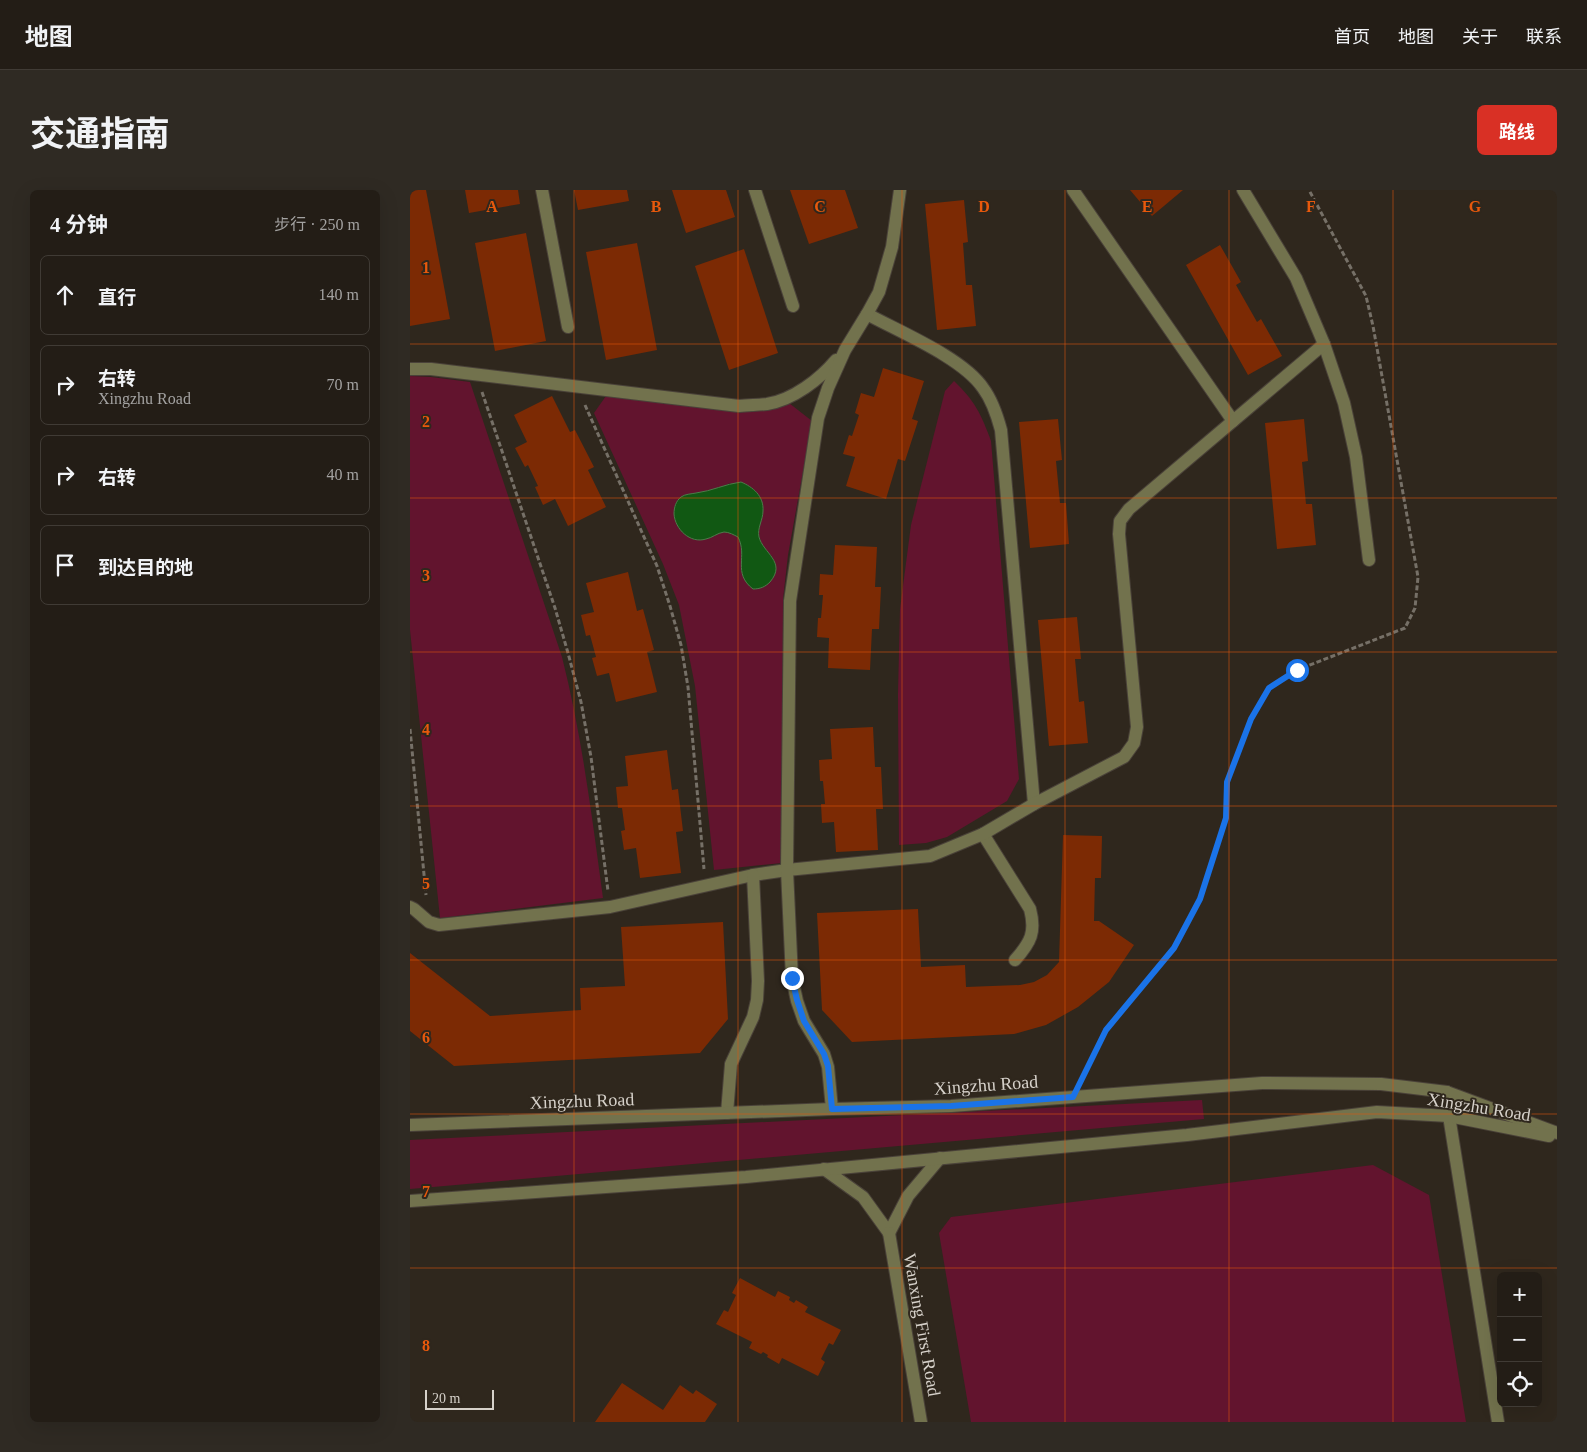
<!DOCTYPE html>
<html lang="zh">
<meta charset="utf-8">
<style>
:root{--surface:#231d16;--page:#2f2a23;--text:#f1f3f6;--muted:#a3a2a1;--line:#403b35;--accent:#d93025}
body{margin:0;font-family:"Times New Roman","Noto Sans SC",serif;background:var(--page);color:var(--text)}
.controls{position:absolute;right:15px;bottom:15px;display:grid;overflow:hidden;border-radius:8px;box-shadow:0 5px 20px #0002}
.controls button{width:45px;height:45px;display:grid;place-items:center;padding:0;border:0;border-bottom:1px solid var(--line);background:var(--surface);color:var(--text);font:25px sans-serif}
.scale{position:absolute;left:15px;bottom:12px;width:69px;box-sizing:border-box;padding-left:5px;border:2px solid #d6d1ca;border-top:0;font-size:14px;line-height:18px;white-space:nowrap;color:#d6d1ca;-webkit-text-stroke:4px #2f271d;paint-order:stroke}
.stop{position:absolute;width:15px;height:15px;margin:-11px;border:4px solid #1a73e8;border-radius:50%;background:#fff}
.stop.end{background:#1a73e8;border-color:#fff;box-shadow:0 1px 5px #0008}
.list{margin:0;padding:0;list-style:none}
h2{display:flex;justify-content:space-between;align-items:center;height:65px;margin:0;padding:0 20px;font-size:21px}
h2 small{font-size:16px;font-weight:400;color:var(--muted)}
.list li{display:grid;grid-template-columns:32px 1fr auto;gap:15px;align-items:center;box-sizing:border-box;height:80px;margin:0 10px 10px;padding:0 10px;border:1px solid var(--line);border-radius:8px}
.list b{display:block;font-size:19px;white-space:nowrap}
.list p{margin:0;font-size:16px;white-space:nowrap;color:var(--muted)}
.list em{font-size:16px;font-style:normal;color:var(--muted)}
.icon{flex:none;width:28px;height:28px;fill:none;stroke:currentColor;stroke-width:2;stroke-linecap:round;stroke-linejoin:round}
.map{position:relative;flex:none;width:1147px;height:1232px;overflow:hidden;border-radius:8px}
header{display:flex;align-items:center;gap:30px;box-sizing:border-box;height:70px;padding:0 25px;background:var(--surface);border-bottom:1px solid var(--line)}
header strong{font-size:24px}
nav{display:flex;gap:28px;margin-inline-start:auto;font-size:18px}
.intro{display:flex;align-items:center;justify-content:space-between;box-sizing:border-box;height:120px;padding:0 30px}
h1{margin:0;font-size:35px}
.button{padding:12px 22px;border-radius:8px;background:var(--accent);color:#fff;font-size:18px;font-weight:700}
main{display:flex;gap:30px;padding:0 30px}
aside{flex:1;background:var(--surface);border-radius:8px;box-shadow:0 5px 20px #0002}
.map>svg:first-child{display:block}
.green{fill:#62142e;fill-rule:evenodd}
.water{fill:#115813;stroke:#4c7c4a}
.building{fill:#7c2a04}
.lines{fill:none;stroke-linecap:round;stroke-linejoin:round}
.minor-casing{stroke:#4a4239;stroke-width:14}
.path{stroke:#767067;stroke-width:3;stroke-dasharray:5 2.5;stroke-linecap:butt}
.minor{stroke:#72724d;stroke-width:12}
.route{stroke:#1a73e8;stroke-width:6}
.grid{fill:none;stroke:#e8590c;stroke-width:1;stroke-opacity:0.55}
.labels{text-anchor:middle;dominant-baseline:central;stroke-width:4;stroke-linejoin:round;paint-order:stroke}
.street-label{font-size:18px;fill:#d6d1ca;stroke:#2f271d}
.grid-label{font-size:16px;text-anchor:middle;font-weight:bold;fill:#e8590c;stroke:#2f271d;stroke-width:4;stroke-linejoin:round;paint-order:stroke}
</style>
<header>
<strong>地图</strong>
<nav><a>首页</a><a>地图</a><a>关于</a><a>联系</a></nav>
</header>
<div class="intro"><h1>交通指南</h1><a class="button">路线</a></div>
<main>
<aside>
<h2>4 分钟<small>步行 · 250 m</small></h2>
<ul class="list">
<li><svg class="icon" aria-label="ahead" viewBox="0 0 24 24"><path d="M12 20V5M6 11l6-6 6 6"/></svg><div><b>直行</b></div><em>140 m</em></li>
<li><svg class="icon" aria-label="right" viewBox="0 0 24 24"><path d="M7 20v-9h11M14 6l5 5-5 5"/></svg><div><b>右转</b><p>Xingzhu Road</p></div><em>70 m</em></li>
<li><svg class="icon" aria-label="right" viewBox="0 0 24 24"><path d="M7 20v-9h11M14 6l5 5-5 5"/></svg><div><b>右转</b></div><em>40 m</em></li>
<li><svg class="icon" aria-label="arrive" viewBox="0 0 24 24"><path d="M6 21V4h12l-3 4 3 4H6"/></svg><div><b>到达目的地</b></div></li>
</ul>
</aside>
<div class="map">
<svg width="1147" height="1232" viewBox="0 0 1147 1232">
<rect width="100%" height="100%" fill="#2f271d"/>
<g class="green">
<path d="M0 186 21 187 60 192 152 467C172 546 182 627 193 708L30 728 0 440Z"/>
<path d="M544 191C565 211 571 224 581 251L609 589 597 611 537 647 516 653 489 655 488 504 490 419 501 335 535 201Z"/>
<path d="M196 206 379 213 402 231 378 365 373 409 372 673 304 680 285 496 269 415 253 374 184 223ZM320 293 353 321C351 330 347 340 350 349 355 366 368 361 364 385L331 381C331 367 336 338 312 342 304 344 298 349 290 350L265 330C260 303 278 305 297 301 305 300 313 296 320 293Z"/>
<path d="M792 910 794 929 0 999V950Z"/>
<path d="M963 975 1019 1005 1056 1232H561L529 1043 541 1027Z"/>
</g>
<path class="water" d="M331 292C343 297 354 306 353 321 353 330 347 338 349 347 353 363 377 372 360 392 355 397 350 399 343 399 322 383 338 366 328 347 324 345 319 342 314 342 307 343 302 348 296 349 280 354 265 339 264 324 264 317 266 311 271 307 275 304 281 304 286 303 302 301 315 294 331 292Z"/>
<g class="building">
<path d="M0 0H16L40 129 0 136Z"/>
<path d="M55 0H108L110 14 59 23Z"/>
<path d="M164 0H217L219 11 168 20Z"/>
<path d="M262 0H316L325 27 276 43Z"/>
<path d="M380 0H435L448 38 399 54Z"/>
<path d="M720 0H773L742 26Z"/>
<path d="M554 10 558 52 553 53 556 95H562L566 136 527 140 515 14Z"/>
<path d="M116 43 136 151 85 161 65 53Z"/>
<path d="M227 53 247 160 196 170 176 62Z"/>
<path d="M810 55 831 92 826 95 847 132 851 129 872 166 838 185 776 75Z"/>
<path d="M334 59 368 163 319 180 285 76Z"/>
<path d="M473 178 514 191 502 229 508 231 495 271 488 269 476 309 436 296 445 267 433 264 439 245 442 246 449 225 445 223 451 203 464 207Z"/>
<path d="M142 206 160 242 165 240 184 277 178 280 196 317 158 336 145 309 133 315 125 297 128 296 118 275 115 277 105 258 117 252 104 225Z"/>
<path d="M648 229 652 270 646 271 650 313H656L659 354 620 358 609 232Z"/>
<path d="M894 229 898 271 892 272 896 314H902L906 355 867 359 855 233Z"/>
<path d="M425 355 467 357 465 397H471L469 439H462L460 480 418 478 419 448 407 447 408 428H411L413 405H409L410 384 423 385Z"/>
<path d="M218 382 227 421 233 419 244 460 237 462 247 502 206 512 199 483 187 486 182 468 186 467 180 445 176 446 171 425 184 422 176 393Z"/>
<path d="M667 427 671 469H665L669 512 674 511 678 553 639 556 628 430Z"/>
<path d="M463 537 465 577H471L473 619H466L468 660 426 662 424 632 412 633 411 614H415L413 591H410L409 570 422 569 420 539Z"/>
<path d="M257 560 262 600 268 599 273 641 266 642 271 683 230 688 226 658 214 660 211 641 215 640 212 618H208L206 597 218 596 215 566Z"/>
<path d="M653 645 692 646 691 688H685L684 731H689L724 755 699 792 668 817 636 835 604 844 442 852 412 820 407 723 508 719 511 777 555 775 556 797 610 795 624 792 637 785 649 772Z"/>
<path d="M313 732 318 829 290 863 44 876 0 841V763L80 826 171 820 170 798 215 796 211 737Z"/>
<path d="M330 1088 365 1107 368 1101 380 1107 379 1110 384 1113 386 1110 398 1117 395 1122 431 1140 423 1155 419 1153 411 1169 415 1172 408 1186 372 1168 369 1174 357 1167 358 1165 353 1162 351 1164 339 1158 342 1152 306 1134 314 1120 318 1122 326 1105 322 1103Z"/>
<path d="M212 1193 253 1220 270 1195 283 1204 286 1200 307 1214 295 1232H185Z"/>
</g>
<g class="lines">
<defs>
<g id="minor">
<path d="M132 0 158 137"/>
<path d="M345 0 383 116"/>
<path d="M663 0 823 231"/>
<path d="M833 0 886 88 914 154 934 213 946 267 959 370"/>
<path d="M457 124C490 142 553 168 573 198 582 210 587 225 591 240L624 614"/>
<path d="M0 179H21L329 216C339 215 348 215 357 214 383 210 410 189 426 170"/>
<path d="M573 644 620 719C626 742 621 752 605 770"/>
<path d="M0 717 4 719 19 732 29 735 200 717 343 685 377 680 520 666 573 644 624 614 714 567 724 553 727 537 709 344 710 331 719 319 914 154"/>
<path d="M1037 902 1039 926 1088 1232"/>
<path d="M422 919 418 877 414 864 394 831 387 811 382 788 377 680 380 411 408 228 418 198 435 160 457 124 469 102 482 57 490 0"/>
<path d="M317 923 321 874 343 827 347 810 348 791 343 685"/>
<path d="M0 935 422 919 541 916 852 893 971 894 1037 902 1147 943"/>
<path d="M414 979 453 1007 479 1043 498 1006 530 968"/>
<path d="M0 1011 336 987 777 945 967 922 1039 926 1139 946"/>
<path d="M479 1043 511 1232"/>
</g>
</defs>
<use href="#minor" class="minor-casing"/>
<g class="path">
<path d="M72 202 145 418 158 463 171 512 181 567 198 701"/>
<path d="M175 215 247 376 260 416 271 455 278 497 294 679"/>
<path d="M0 539 16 705"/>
<path d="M672 889 697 840 764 758 790 709 816 628 817 591 841 529 859 498 887 480 995 438 1005 418 1008 387 963 136 956 106 899 0"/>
</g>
<use href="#minor" class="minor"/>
</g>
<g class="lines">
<path class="route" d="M382 788 387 810 394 831 414 864 418 876 422 919 541 916 663 907 696 840 764 758 790 709 816 628 817 592 841 529 859 498 887 480"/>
</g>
<path class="grid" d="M164 0V1232M328 0V1232M492 0V1232M655 0V1232M819 0V1232M983 0V1232M0 154H1147M0 308H1147M0 462H1147M0 616H1147M0 770H1147M0 924H1147M0 1078H1147"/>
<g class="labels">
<g class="street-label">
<text transform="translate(576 895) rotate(-4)">Xingzhu Road</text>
<text transform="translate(172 911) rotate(-2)">Xingzhu Road</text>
<text transform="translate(1069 917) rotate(9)">Xingzhu Road</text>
<text transform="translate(512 1135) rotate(80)">Wanxing First Road</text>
</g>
</g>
<g class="grid-label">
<text x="82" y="22">A</text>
<text x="246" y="22">B</text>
<text x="410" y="22">C</text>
<text x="574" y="22">D</text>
<text x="737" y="22">E</text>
<text x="901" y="22">F</text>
<text x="1065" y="22">G</text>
<text x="16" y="83">1</text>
<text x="16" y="237">2</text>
<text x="16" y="391">3</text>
<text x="16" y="545">4</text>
<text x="16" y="699">5</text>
<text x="16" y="853">6</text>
<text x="16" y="1007">7</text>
<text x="16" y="1161">8</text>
</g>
</svg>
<div class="controls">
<button>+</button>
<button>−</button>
<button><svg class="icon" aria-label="locate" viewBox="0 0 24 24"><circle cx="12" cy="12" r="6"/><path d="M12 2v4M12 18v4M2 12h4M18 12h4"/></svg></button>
</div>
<div class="scale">20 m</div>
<div class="stop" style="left:887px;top:480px"></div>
<div class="stop end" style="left:382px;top:788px"></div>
</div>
</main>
